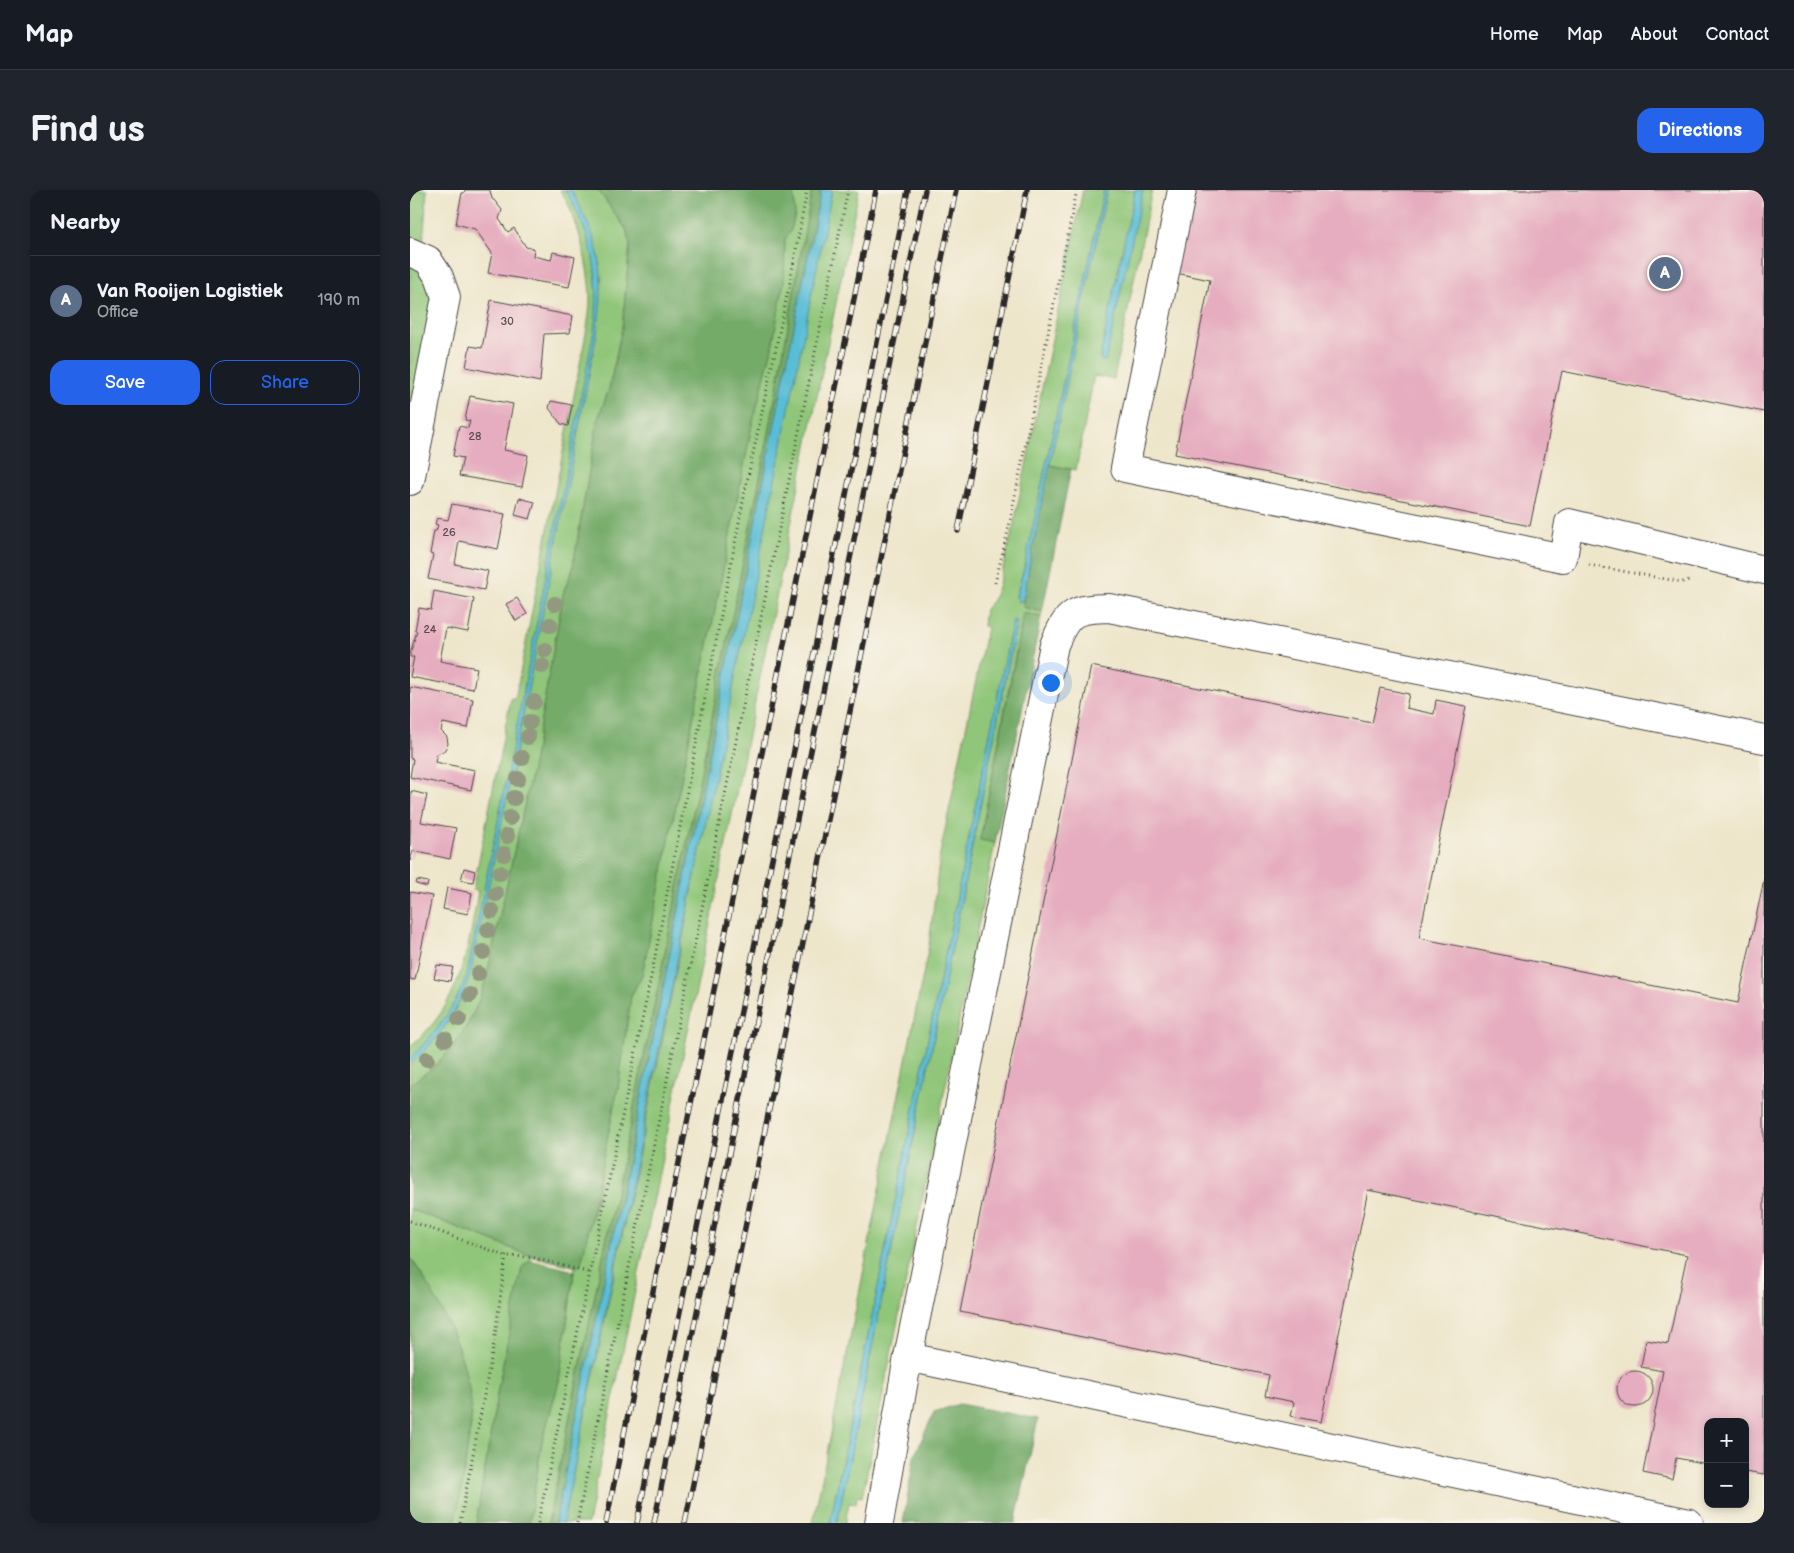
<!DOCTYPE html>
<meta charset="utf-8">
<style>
:root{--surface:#171b24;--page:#20242c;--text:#f1f3f6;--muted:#9ea1a6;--line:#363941;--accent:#2563eb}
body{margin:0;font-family:"Balsamiq Sans",sans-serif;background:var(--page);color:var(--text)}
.controls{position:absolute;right:15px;bottom:15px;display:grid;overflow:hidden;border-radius:10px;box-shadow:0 2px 8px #0003}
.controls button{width:45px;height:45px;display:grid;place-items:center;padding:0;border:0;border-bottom:1px solid var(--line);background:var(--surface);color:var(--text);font:25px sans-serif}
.you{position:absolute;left:640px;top:492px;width:18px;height:18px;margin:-12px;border:4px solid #fff;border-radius:50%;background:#1a73e8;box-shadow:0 0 0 8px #1a73e833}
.badge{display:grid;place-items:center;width:32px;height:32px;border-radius:50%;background:var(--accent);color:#fff;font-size:16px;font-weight:700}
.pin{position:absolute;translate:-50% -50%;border:2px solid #fff;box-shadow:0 1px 5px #0006}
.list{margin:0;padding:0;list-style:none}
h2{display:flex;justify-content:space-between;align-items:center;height:65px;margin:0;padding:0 20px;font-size:21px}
h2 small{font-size:16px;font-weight:400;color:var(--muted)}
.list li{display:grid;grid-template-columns:32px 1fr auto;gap:15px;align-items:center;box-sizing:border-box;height:90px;padding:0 20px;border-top:1px solid var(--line)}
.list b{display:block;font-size:19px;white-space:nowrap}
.list p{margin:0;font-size:16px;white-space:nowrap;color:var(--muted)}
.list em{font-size:16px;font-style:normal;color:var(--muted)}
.actions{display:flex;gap:10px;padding:15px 20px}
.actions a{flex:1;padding:11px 0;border:1px solid var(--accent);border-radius:15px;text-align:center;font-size:18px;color:var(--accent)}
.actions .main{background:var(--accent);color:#fff}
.map{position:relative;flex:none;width:1354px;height:1333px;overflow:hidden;border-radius:15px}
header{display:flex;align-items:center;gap:30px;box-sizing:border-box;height:70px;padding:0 25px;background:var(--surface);border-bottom:1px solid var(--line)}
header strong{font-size:24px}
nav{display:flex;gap:28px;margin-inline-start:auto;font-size:18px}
.intro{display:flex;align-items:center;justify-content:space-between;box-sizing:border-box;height:120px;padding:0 30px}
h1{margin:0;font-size:35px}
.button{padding:12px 22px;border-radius:15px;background:var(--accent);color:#fff;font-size:18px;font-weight:700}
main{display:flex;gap:30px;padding:0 30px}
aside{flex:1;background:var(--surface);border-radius:15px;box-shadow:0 2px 8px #0003}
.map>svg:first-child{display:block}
.green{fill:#90c679;stroke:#5e7852}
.forest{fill:#74ab69;stroke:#506b4a}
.water{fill:#58bdd6;stroke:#427480}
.building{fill:#e6adc0}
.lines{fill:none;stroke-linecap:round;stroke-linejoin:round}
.minor-casing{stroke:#484743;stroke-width:30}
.path{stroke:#484743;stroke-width:3;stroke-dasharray:1 4;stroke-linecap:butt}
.minor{stroke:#fff;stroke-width:28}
.rail-casing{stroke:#2b2b2b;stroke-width:5.5}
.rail{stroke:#f7f3e8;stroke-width:4;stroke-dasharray:11;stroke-linecap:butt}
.tree{fill:#939980}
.labels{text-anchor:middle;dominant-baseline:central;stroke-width:4;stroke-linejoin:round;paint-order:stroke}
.number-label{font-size:11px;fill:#5a4c50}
</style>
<header>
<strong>Map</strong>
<nav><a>Home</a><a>Map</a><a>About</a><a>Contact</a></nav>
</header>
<div class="intro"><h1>Find us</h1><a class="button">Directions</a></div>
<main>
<aside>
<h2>Nearby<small></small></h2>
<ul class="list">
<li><span class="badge" style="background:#5c6f8a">A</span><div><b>Van Rooijen Logistiek</b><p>Office</p></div><em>190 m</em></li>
</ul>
<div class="actions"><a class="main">Save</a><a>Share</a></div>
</aside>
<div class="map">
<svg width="1354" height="1333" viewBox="0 0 1354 1333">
<rect width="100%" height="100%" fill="#f7f3e8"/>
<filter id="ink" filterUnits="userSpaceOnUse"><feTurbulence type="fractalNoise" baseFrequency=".02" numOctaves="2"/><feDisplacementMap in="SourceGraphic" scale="10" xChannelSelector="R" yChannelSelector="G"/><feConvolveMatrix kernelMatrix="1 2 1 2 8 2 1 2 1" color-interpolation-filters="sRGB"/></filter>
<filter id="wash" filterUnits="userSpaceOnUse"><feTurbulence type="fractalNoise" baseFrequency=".0096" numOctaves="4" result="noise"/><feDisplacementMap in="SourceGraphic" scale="20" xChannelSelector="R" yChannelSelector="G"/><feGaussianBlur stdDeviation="1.12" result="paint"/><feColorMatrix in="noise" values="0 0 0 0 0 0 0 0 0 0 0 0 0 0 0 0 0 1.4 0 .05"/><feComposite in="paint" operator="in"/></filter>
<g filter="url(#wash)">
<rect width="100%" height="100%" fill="#eee6cb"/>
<g class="green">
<path d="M2 0H17L13 56 0 50V9Z"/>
<path d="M150 0H155C161 8 164 16 168 24 186 62 189 94 185 136L99 576 57 785C45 818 26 844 0 868V856C49 819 59 758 68 701L63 700 101 508 105 509 177 138C178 129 180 120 180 111 180 81 168 25 150 0Z"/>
<path d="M161 0H188L216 39 220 54 212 138 199 199 188 229 162 382 154 400 122 580 76 789C63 834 40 869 0 894V874C24 853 42 830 55 800L103 577 188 137 191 88 188 63 164 5Z"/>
<path d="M383 0H402L360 238 233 872 138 1333H119L132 1252 149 1191 165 1076 170 1075 188 1000 195 958 208 898 221 806 232 785 342 235 361 162 374 91 375 49 380 42 385 25Z"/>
<path d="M422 0H449L178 1333H153L248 871Z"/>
<path d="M673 0H694L614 379 606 406 609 411 613 410V417L632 422 631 427 613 423 570 650 585 653 452 1307 447 1306 446 1314 439 1313 435 1333H427L607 432 603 431 420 1333H403L519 755 530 664 577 437 573 436 575 419 583 410 589 394 603 338Z"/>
<path d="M697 0H742L704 189 684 186 666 280 639 275Z"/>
<path d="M0 74 9 78 18 93 22 113 0 226Z"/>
<path d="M0 1019 121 1066 120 1070 112 1078 88 1199 66 1333H45L61 1234V1214L57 1192 48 1157 13 1086 0 1067Z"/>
</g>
<g class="forest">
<path d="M188 0H383L385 25 380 42 375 49 374 91 361 162 342 235 232 785 221 806 208 898 173 1066 170 1075 167 1077 121 1066 0 1019V894C40 869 63 834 76 789L122 580 154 400 162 382 188 229 199 199 212 138 220 54 216 39Z"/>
<path d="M402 0H411L239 869 145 1333H138L233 872 360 238Z"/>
<path d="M639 275 661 279 632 422 613 417V410L622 360Z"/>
<path d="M614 423 631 427 585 653 570 650Z"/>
<path d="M0 1067C29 1110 57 1162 61 1215 62 1233 58 1251 56 1268 53 1290 50 1312 45 1333H0Z"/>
<path d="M120 1070 164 1081 149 1191 132 1252 119 1333H66L88 1199 112 1077Z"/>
<path d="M549 1214 628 1229 605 1333H493L504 1267 524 1222Z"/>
</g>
<g class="water">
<path d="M155 0H161L164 5C173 23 183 42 188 63 193 87 191 112 188 137L103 577 60 786C48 821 29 850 0 874V868C26 844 45 818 57 785L99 576 185 136C189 94 186 62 168 24 164 16 161 8 155 0Z"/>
<path d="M411 0H422C336 445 242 889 153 1333H145L239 869Z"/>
<path d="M694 0H697L622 360 613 410 609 412 606 406 614 379Z"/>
<path d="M725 0H733L696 169 695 171H692L690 167Z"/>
<path d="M603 430 607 431 427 1333H420Z"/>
</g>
<g id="blocks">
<g class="building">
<path d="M55 0H80L82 9 84 10 92 20 89 29 98 42 104 38 116 57 124 59 123 66 141 70 143 62 165 67 159 97 78 83 82 63 65 39 46 34 52 3H54Z"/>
<path d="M783 0H1354V222L1152 181 1120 336 765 264 800 90 766 83Z"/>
<path d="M81 110 163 126 160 143 134 144 130 192 56 177 60 156 72 158Z"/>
<path d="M60 206 103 214 94 260 118 265 112 297 49 286 53 268 43 266 49 236 58 238 60 231 55 230Z"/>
<path d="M141 211 162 215 158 236 151 234 139 218Z"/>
<path d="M109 308 125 312 120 329 105 325Z"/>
<path d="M42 314 95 324 88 359 49 351 45 374 78 381 74 400 18 389 23 365 20 364 24 341H26L28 335 25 334 27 328 38 330Z"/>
<path d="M24 401 64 409 58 442 36 438 30 471 67 478 63 499 0 487 4 467H0V464L7 441H5L9 418 21 420Z"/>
<path d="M107 408 117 424 106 431 96 414Z"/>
<path d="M681 476 962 533 970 498 999 504 996 518 1024 524 1026 510 1056 516 1009 748 1328 813 1354 689V1285L1335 1282V1232H1298V1274L1266 1268 1262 1289 1233 1283 1253 1181 1231 1177 1236 1150 1258 1154 1277 1065 958 1000 911 1232 881 1226 884 1212 855 1206 859 1185 550 1122Z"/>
<path d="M0 497 63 509 58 538 33 533 31 541 37 547 38 554 34 561 27 564 25 572 65 580 61 600 0 587 3 569 0 568Z"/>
<path d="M1 601 17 605 11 632 46 638 40 669 3 661 0 671Z"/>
<path d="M54 678 65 681 63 692 51 690Z"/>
<path d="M7 690 18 692 17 697 6 694Z"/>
<path d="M37 698 62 703 58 724 33 719Z"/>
<path d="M0 702 22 706 5 790 0 789Z"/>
<path d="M27 775 43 777 40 791 24 788Z"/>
<circle cx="1225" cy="1199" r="18"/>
</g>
</g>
</g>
<g filter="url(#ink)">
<use href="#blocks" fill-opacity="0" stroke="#484743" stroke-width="1"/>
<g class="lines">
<defs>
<g id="minor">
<path d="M772 0 715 278 1153 368 1159 333 1354 380"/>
<path d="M0 62 18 70 29 87 36 107 0 291"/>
<path d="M498 1167 1279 1333"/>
<path d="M469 1333 498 1167 644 455C658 421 664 419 699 418L1354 549"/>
</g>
</defs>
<use href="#minor" class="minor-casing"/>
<g class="path">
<path d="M1179 375 1272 392 1281 391"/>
<path d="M585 393 598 341 667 0"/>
<path d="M0 1031 96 1066 121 1067 180 1083"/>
<path d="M50 1333 84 1153 96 1066"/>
<path d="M128 1333 241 787 336 296 380 92 397 0"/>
<path d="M167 1333 438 0"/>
</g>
<use href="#minor" class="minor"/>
<defs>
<g id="rail">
<path d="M548 341 617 0"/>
<path d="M196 1333 466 0"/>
<path d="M227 1333 498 0"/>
<path d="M244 1333 515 0"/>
<path d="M275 1333 546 0"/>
</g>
</defs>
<use href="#rail" class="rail-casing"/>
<use href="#rail" class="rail"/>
</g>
<g class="tree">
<circle cx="145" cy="414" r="8"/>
<circle cx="140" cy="435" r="8"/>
<circle cx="135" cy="460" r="8"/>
<circle cx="132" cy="476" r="8"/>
<circle cx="124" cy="512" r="8"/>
<circle cx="120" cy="532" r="8"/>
<circle cx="118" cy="547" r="8"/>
<circle cx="112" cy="568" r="8"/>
<circle cx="108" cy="589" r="8"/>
<circle cx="104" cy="608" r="8"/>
<circle cx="100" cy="628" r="8"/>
<circle cx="97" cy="646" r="8"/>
<circle cx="94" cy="664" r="8"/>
<circle cx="90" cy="683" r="8"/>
<circle cx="86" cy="704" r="8"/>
<circle cx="82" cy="721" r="8"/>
<circle cx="78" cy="740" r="8"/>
<circle cx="73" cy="762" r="8"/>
<circle cx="68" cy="784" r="8"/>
<circle cx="60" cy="805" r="8"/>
<circle cx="49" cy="829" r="8"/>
<circle cx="35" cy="849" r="8"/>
<circle cx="17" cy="869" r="8"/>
</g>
</g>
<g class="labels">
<g class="number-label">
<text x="97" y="131">30</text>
<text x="65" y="246">28</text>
<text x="39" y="342">26</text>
<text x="20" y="439">24</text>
</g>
</g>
</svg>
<div class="controls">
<button>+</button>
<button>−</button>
</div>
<div class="you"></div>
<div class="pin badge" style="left:1255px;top:83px;background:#5c6f8a">A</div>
</div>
</main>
